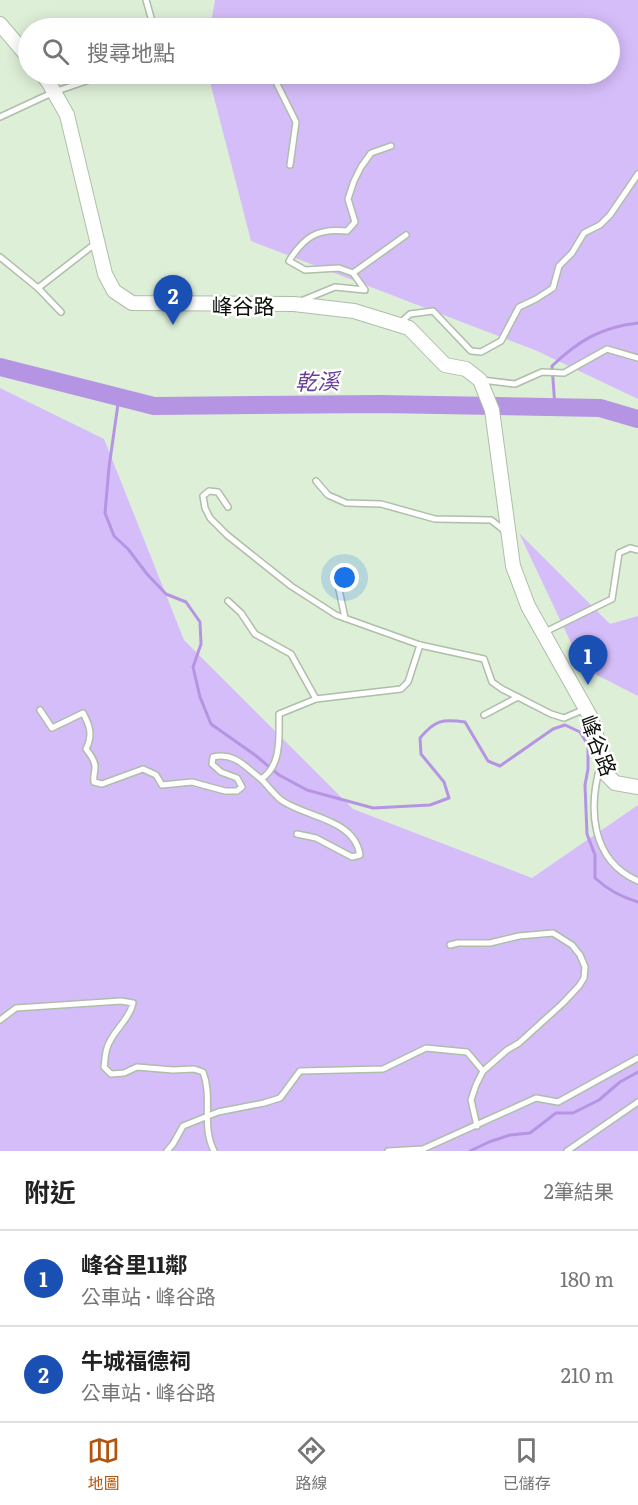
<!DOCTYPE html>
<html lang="zh-TW">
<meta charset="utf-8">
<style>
:root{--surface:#fff;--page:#f2f2f2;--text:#222;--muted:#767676;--line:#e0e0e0;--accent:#b45309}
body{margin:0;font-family:Literata,"Noto Sans TC",serif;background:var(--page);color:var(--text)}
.you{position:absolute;left:345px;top:578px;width:21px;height:21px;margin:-15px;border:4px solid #fff;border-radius:50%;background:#1a73e8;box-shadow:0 0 0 9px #1a73e833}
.badge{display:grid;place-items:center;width:39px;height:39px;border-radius:50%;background:var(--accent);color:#fff;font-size:20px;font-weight:700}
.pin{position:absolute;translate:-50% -50px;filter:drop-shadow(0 2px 3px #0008)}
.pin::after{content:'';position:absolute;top:32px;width:21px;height:18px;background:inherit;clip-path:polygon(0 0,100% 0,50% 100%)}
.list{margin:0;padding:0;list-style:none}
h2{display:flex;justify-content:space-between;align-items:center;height:78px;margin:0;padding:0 24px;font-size:26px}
h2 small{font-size:20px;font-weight:400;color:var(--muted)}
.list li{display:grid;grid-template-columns:39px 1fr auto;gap:18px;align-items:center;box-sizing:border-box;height:96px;padding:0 24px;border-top:2px solid var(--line)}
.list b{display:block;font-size:22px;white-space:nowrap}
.list p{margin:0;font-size:20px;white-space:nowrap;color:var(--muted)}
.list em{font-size:20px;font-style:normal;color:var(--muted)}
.icon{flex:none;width:33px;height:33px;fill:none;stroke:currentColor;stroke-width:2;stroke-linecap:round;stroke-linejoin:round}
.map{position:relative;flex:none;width:638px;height:1151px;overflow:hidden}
.search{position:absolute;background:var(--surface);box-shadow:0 3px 15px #0003;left:18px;right:18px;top:18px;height:66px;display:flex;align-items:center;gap:15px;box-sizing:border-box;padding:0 21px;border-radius:33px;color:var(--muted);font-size:22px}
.sheet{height:270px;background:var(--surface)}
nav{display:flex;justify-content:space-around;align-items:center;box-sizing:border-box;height:84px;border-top:2px solid var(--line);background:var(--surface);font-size:16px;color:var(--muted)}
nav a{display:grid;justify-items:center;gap:3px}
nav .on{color:var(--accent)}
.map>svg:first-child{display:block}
.green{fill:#d5bdf9}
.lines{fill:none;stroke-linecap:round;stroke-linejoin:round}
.stream{stroke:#b595e3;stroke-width:3}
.river{stroke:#b595e3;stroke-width:18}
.service-casing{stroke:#aebea8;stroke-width:8}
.tertiary-casing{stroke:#aebea8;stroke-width:16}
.service{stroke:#fff;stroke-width:5}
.tertiary{stroke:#fff;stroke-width:14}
.labels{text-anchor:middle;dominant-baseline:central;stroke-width:5;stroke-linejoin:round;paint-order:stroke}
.street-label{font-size:21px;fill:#0c110a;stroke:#fff}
.water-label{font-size:22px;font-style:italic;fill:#673d98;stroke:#fff}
</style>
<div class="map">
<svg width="638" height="1151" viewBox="0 0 638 1151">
<rect width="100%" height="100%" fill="#deefd8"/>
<g class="green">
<path d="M215 0H638V399L535 350 251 241 208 74H610V28H210Z"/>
<path d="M0 388 104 439 184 640 353 809 532 878 638 805V1151H0Z"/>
<path d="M519 533 610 624 638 616V696L583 668Z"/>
</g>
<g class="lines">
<g class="stream">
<path d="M119 397 109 467 105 513 114 536 128 549 147 574 166 594 186 602 200 622 201 644 193 667 200 697 211 724 255 755 279 775 307 790 373 808 430 805 449 798 444 782 421 754 420 738C435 720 442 719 465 722L488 761 500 766 553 729 565 725 580 732 588 745V769L585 785 586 810 587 834 595 855V878C608 890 621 897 638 902"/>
<path d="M555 407 552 366C578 341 601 327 638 323"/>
<path d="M470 1151 489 1142 510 1135 530 1133 556 1113H573L599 1100 620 1082 638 1072"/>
</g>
<path class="river" d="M0 367 154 406 380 404 600 408 638 419"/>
<defs>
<g id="service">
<path d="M146 0 154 28"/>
<path d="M272 74 296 122 290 165"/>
<path d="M0 117 54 92 107 74"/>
<path d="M0 257 38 288 96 243"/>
<path d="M353 273 406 235"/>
<path d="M38 288 61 312"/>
<path d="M301 301 335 287 365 290 353 273 339 268 305 270 289 261C304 237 317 228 347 231L355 222 348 199 354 181 361 167 371 153 391 146"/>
<path d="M400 323 410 314 433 311 471 351 481 352 501 341 519 307 536 299 553 288 559 266 572 253 584 233 600 225 610 215 638 174"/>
<path d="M482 380 515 384 542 372 564 373 607 349 638 358"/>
<path d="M316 481 328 495 346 503 381 504 435 519 491 520 505 531"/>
<path d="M228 507 218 492 209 491 203 496 205 508 210 518 227 535 291 586 336 615 420 645 484 659 492 682 502 689 551 714 564 718 585 709"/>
<path d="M337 580 345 618"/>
<path d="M228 601 241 613 255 634 291 654 316 699"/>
<path d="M545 632 612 599 619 553 630 548 638 550"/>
<path d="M40 710 52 728 83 713C90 726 93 735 86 749 90 754 95 760 95 767 95 773 93 776 94 782L102 784 143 769 156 775 162 785 192 782 225 791H237L242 787 237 778 221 772 212 764 213 757C235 752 245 767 261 779 282 766 279 736 279 714L316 699 401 689 408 682 420 645"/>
<path d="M484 715 518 697"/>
<path d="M601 763C588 807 590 860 638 881"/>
<path d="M261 779C268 786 274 794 281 800 306 818 354 818 360 855L352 857 316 838 297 834"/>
<path d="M450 945 458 943H490L519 936 553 933 572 945 580 955 585 967 584 978 579 986 562 1004 519 1043 507 1050 483 1071 476 1085 471 1100 477 1126"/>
<path d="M0 1020 16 1008 121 1001 133 1003C129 1021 112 1031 107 1048 105 1054 105 1061 104 1067L111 1074 124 1073 137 1067 173 1070 194 1069 203 1072C213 1097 201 1126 214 1151"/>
<path d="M167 1151 173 1144 183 1126 218 1112 264 1103 280 1098 300 1071 383 1069 426 1048 467 1052 483 1071"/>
<path d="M388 1151 423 1149 536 1098 558 1102 638 1058"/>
<path d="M567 1151 638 1102"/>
</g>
<g id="tertiary">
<path d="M0 24 28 57"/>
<path d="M42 74 49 83 67 115 105 274 114 291 132 303 294 304 354 311 409 328 445 365 466 369 480 380 492 410 513 566 528 606 591 718 608 776 615 783 638 787"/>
</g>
</defs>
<use href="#service" class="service-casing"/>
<use href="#tertiary" class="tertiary-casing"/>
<use href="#service" class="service"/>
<use href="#tertiary" class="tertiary"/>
</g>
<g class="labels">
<g class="street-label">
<text x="243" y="304">峰谷路</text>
<text transform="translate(600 745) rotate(69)">峰谷路</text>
</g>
<g class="water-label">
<text transform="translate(317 380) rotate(-1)">乾溪</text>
</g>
</g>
</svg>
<div class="you"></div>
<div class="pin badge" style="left:588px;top:685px;background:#1a4fb4">1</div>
<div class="pin badge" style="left:173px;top:325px;background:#1a4fb4">2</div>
<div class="search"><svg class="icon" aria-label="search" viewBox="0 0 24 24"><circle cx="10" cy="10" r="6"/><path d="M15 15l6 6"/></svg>搜尋地點</div>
</div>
<section class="sheet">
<h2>附近<small>2筆結果</small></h2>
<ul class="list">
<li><span class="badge" style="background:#1a4fb4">1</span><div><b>峰谷里11鄰</b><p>公車站 · 峰谷路</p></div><em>180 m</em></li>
<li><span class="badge" style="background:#1a4fb4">2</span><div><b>牛城福德祠</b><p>公車站 · 峰谷路</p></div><em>210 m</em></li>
</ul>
</section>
<nav>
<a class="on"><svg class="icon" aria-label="map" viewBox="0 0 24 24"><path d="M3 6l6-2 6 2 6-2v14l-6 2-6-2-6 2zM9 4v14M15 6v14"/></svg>地圖</a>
<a><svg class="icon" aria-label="directions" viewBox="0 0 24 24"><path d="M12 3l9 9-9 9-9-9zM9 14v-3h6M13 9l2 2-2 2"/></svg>路線</a>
<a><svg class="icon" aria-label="saved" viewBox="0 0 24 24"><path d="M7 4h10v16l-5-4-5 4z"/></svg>已儲存</a>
</nav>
